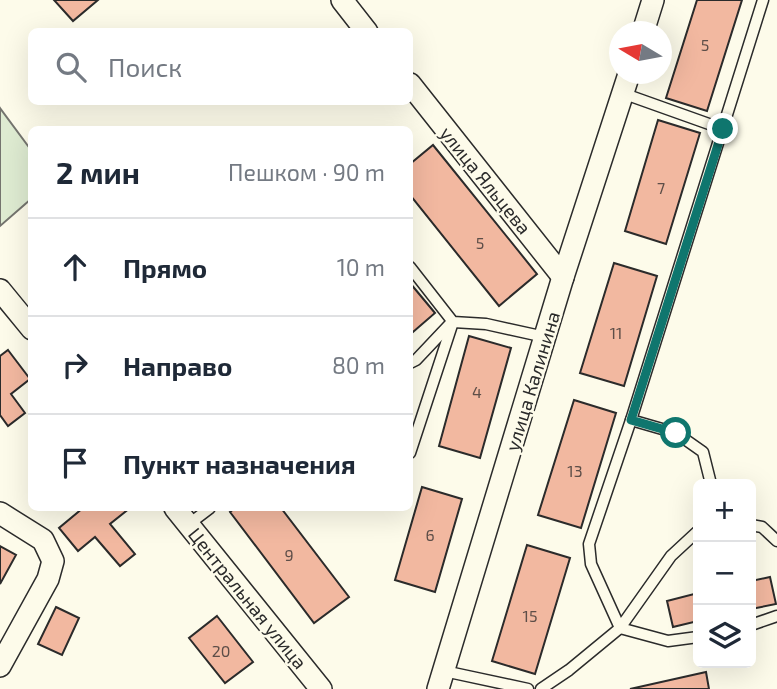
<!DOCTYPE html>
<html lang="ru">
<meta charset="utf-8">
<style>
:root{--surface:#fff;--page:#f2f2f3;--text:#1f2937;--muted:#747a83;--line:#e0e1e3}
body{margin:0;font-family:"Exo 2",sans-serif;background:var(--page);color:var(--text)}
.controls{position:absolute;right:21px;bottom:21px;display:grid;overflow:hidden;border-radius:10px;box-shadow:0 7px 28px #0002}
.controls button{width:63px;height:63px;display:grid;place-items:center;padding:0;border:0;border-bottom:2px solid var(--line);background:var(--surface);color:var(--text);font:35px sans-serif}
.compass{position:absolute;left:609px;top:21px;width:63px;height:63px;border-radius:50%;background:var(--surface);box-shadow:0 7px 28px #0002;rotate:280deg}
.stop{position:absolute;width:21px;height:21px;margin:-16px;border:5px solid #0f766e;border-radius:50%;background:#fff}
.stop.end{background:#0f766e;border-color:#fff;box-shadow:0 2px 7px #0008}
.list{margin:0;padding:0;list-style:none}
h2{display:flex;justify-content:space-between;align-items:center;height:91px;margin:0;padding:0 28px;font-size:30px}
h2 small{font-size:23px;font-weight:400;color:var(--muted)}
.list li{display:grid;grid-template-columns:46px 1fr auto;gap:21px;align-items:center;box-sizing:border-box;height:98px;padding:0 28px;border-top:2px solid var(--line)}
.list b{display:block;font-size:26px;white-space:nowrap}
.list em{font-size:23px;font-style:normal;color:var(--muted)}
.icon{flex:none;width:38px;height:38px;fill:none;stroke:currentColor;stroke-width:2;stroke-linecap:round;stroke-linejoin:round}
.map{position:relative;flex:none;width:777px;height:689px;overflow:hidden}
.search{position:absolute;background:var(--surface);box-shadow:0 7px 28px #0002;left:28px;top:28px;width:385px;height:77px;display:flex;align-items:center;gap:18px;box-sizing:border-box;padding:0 24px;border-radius:10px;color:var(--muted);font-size:26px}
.panel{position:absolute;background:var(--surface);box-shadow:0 7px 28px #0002;left:28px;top:126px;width:385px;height:385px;border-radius:10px}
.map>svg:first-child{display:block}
.green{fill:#deebd1;stroke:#74746e;stroke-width:2}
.building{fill:#f2b8a0;stroke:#2b2b2b;stroke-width:2}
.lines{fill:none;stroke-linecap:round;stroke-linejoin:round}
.service-casing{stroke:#2b2b2b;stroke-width:13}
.minor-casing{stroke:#2b2b2b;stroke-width:24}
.service{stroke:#fdfbea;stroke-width:10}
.minor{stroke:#fdfbea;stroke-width:21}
.route{stroke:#0f766e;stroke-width:9}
.labels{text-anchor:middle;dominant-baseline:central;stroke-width:5;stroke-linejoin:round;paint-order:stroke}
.number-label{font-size:16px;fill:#5d4e48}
.street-label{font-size:19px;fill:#2b2b2b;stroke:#fdfbea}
</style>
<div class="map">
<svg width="777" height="689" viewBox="0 0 777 689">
<rect width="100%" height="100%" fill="#fdfbea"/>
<path class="green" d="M0 108 31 150V199L0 226Z"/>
<g class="building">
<path d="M54 0H98L73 21Z"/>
<path d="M697 0H742L707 111 666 98Z"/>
<path d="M658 120 700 133 666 244 625 231Z"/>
<path d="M433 145 537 274 499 306 410 195V164Z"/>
<path d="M614 263 657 276 624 386 580 373Z"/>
<path d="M410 283 435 313 413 332 410 327Z"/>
<path d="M469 336 511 348 480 458 439 446Z"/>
<path d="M8 350 30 379 11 394 25 413 8 426 0 415V356Z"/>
<path d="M574 400 616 413 581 528 538 515Z"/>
<path d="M422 487 462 499 435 592 395 580Z"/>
<path d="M83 508H130L110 524 135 554 120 566 95 537 78 551 59 528Z"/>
<path d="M235 508H281L349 597 314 623 230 512Z"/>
<path d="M527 545 570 558 535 674 492 661Z"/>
<path d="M0 546 16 555 0 584Z"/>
<path d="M770 577 776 604 751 609V581Z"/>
<path d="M698 593V621L673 627 667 601Z"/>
<path d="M56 607 79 618 62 655 38 644Z"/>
<path d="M217 616 253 662 225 683 189 638Z"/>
<path d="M706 672 709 689H630Z"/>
</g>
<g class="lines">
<defs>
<g id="service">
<path d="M622 93 723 129"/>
<path d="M410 267 453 322 486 324 545 337"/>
<path d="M410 363 416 360 450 324"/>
<path d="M631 420 676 433 703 452 711 484"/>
<path d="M410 453 453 322"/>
<path d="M189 524 210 508"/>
<path d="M751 525 762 527 777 541"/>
<path d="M698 531 671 556 620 628 668 641 698 637"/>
<path d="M751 625 777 616"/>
<path d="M444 671 528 689"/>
<path d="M541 689 569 670 620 628 591 564 589 544 631 420 763 0"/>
</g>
<g id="minor">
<path d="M342 0 367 32"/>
<path d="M643 32 653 0"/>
<path d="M410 84 563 277"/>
<path d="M0 290 32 329"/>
<path d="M175 508 321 689"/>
<path d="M0 513 43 540 53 561 48 579 0 666"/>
<path d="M438 689 563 277 629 74"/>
</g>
</defs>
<use href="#service" class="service-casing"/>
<use href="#minor" class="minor-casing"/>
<use href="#service" class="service"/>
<use href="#minor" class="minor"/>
</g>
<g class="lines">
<path class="route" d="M676 433 631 420 723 129"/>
</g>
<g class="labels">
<g class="number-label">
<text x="705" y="44">5</text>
<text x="661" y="187">7</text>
<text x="480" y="242">5</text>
<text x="616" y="332">11</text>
<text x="477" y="391">4</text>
<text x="575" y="470">13</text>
<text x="430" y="534">6</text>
<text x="289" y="554">9</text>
<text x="530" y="615">15</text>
<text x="221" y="650">20</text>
</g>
<g class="street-label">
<text transform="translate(486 180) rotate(51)">улица Яльцева</text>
<text transform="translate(532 381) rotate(-73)">улица Калинина</text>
<text transform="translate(248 598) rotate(51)">Центральная улица</text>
</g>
</g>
</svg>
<div class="controls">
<button>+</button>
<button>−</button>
<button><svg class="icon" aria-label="layers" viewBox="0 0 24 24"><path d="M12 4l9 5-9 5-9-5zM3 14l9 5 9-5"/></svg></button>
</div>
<svg class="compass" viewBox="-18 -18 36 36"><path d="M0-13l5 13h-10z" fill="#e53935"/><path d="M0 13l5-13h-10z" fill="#747a83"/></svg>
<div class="stop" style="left:676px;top:433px"></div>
<div class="stop end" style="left:723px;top:129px"></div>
<div class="search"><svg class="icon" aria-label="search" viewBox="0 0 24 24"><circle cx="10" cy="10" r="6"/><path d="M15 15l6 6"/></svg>Поиск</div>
<section class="panel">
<h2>2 мин<small>Пешком · 90 m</small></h2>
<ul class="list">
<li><svg class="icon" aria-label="ahead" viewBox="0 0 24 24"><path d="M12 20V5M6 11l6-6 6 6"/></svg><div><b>Прямо</b></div><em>10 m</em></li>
<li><svg class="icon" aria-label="right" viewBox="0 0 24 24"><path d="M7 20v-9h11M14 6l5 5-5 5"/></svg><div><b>Направо</b></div><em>80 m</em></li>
<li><svg class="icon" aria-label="arrive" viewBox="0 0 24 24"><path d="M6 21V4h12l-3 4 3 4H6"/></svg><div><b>Пункт назначения</b></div></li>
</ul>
</section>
</div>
